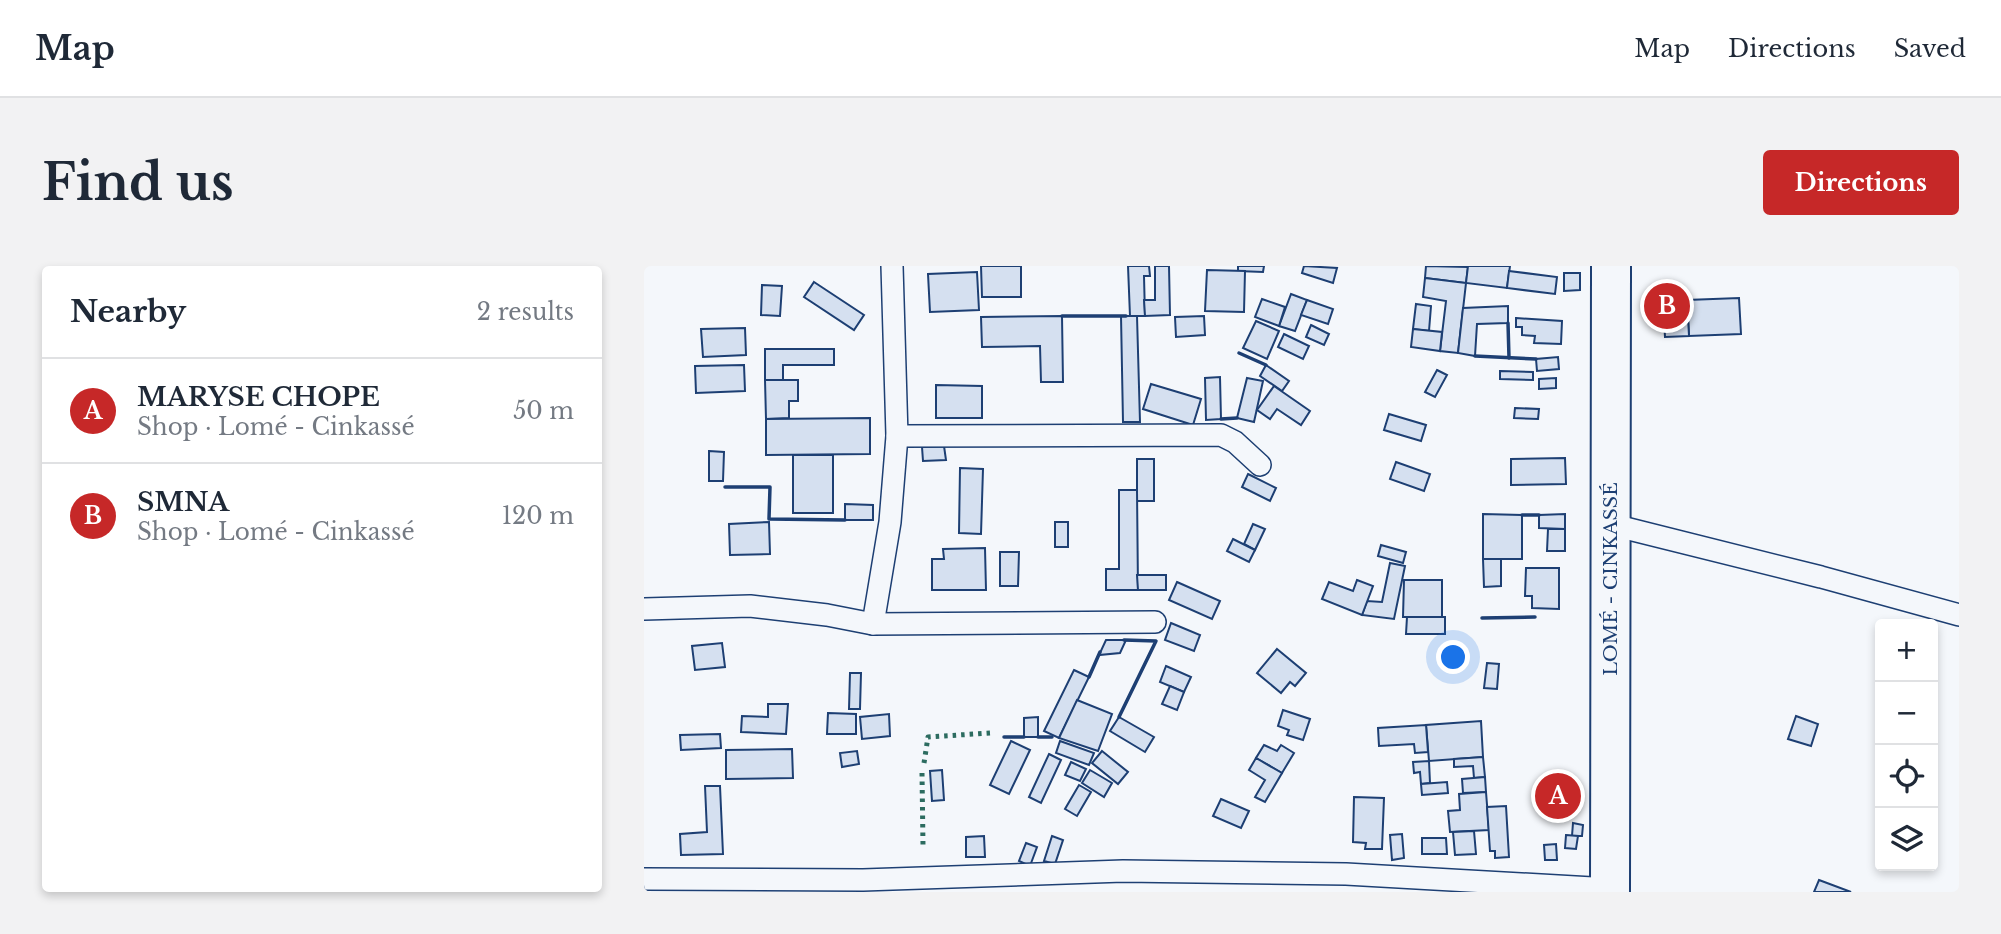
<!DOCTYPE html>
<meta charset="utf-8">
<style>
:root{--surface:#fff;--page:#f2f2f3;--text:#1f2937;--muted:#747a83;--line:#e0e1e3;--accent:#c62828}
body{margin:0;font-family:"Libre Baskerville",serif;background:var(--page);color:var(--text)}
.controls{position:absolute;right:21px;bottom:21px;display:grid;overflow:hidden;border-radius:7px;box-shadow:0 4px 10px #0003}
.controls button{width:63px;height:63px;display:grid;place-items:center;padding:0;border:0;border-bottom:2px solid var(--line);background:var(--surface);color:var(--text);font:35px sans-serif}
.you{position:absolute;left:810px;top:392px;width:24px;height:24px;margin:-18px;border:5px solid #fff;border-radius:50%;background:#1a73e8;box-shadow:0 0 0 10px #1a73e833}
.badge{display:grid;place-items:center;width:46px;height:46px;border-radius:50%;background:var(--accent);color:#fff;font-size:23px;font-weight:700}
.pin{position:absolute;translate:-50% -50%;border:4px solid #fff;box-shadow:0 2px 7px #0006}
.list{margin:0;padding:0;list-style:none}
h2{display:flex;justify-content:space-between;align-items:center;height:91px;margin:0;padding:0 28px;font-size:30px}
h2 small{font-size:23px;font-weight:400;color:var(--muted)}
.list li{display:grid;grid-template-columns:46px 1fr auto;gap:21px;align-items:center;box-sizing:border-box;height:105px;padding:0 28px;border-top:2px solid var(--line)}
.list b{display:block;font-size:26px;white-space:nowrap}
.list p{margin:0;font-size:23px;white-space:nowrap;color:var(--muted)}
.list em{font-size:23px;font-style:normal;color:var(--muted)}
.icon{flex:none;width:38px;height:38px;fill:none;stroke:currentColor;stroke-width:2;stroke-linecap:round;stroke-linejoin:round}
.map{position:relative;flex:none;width:1315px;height:626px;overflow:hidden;border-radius:7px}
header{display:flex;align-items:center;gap:42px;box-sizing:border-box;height:98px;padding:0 35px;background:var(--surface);border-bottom:2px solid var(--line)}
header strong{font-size:33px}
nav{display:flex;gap:38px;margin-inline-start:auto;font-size:24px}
.intro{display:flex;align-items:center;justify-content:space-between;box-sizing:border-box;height:168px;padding:0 42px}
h1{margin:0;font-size:49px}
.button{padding:18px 32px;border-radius:7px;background:var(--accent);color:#fff;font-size:24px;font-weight:700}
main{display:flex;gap:42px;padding:0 42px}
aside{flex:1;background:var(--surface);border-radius:7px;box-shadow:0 4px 10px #0003}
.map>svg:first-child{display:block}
.building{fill:#d5e0f0;stroke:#1d3f73;stroke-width:2}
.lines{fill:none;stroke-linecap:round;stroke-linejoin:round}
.street-casing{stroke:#1d3f73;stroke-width:24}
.highway-casing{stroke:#1d3f73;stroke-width:42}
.street{stroke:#f4f7fb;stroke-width:21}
.highway{stroke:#f4f7fb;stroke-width:38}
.hedge{stroke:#2c6c60;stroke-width:5;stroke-dasharray:3.5 5;stroke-linecap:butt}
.wall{stroke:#1d3f73;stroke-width:3.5}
.labels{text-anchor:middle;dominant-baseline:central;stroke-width:5;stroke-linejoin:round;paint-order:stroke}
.street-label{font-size:19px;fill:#1d3f73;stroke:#f4f7fb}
</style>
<header>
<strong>Map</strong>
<nav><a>Map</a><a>Directions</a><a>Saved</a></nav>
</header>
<div class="intro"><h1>Find us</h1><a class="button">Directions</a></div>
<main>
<aside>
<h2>Nearby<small>2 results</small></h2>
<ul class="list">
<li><span class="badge">A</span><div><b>MARYSE CHOPE</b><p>Shop · Lomé - Cinkassé</p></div><em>50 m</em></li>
<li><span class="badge">B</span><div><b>SMNA</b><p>Shop · Lomé - Cinkassé</p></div><em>120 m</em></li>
</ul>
</aside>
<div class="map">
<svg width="1315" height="626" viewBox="0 0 1315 626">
<rect width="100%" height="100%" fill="#f4f7fb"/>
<g class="building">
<path d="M337 0H377V31H338Z"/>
<path d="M484 0H505L506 10H500L501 50H486Z"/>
<path d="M511 0H525L526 49 501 50 500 34H511Z"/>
<path d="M594 0H620L619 6 594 5Z"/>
<path d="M660 0 693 2 689 17 658 7Z"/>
<path d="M782 0 824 1 822 17 781 12Z"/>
<path d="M824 0H866L863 22 822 17Z"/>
<path d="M563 4 601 5 600 46 561 45Z"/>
<path d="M865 5 913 11 911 28 863 22Z"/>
<path d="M333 6 335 44 286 46 284 8Z"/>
<path d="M920 7H936V24L920 25Z"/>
<path d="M781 12 822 17 814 87 796 85 802 35 779 31Z"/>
<path d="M170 16 220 49 210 64 160 31Z"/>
<path d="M118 19 138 20 136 50 117 49Z"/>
<path d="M647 28 663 34 651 65 635 60Z"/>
<path d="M1095 32 1097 68 1045 70 1043 34Z"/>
<path d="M618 33 641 41 635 60 611 51Z"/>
<path d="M663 34 689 43 684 58 657 49Z"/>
<path d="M772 38 787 40 785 65 769 63Z"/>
<path d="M864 40V57L833 58 831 90 814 87 819 42Z"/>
<path d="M418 50 419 116H397L396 80 338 81 337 51Z"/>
<path d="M477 50H493L496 156H479Z"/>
<path d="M560 50 561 69 532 71 531 51Z"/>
<path d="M1044 51 1045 70 1021 71 1020 52Z"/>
<path d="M872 52 918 55 917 78 890 77 891 70 878 69V61H872Z"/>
<path d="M612 55 635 65 623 93 599 82Z"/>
<path d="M667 59 685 68 680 79 662 71Z"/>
<path d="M101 62 102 89 59 91 57 63Z"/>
<path d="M769 63 798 66 796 85 767 81Z"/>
<path d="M640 68 665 80 659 93 634 81Z"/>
<path d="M121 83H190V99H139V114H121Z"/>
<path d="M914 91 915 103 893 105 892 93Z"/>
<path d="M100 99 101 125 52 127 51 100Z"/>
<path d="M622 99 645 115 638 125 616 110Z"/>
<path d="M793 104 803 109 791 131 781 126Z"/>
<path d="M856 105 889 106V114L856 113Z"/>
<path d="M576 111 577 153 562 154 561 112Z"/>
<path d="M603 112 619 115 610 156 593 152Z"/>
<path d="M912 112V122L895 123V113Z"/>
<path d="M121 114H154V135H145V152L122 153Z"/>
<path d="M507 118 557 133 549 159 499 143Z"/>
<path d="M292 119 338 120V152H292Z"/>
<path d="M630 120 666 145 657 159 633 143 626 153 613 144Z"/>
<path d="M871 142 895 143 894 153 870 152Z"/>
<path d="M745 148 782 159 777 175 740 164Z"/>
<path d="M226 152V188L122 189V153Z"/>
<path d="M300 180 302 194 279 195 278 181Z"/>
<path d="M65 185 80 186 79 215H65Z"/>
<rect x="149" y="189" width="40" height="58"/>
<path d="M921 192 922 218 867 219V193Z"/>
<rect x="493" y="193" width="17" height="42"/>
<path d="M752 196 786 208 780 225 746 213Z"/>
<path d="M316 202 339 203 337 268 315 267Z"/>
<path d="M604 208 632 222 626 235 598 221Z"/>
<path d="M475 224H493L494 324H462V303H475Z"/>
<path d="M201 238 229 239V254H201Z"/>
<path d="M839 248 878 249V293H839Z"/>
<path d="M921 248V263L895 262V249Z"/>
<path d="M125 256 126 288 86 289 85 258Z"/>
<rect x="411" y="256" width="13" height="25"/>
<path d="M609 258 621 263 611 284 600 278Z"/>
<path d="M904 263H921V285H903Z"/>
<path d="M589 273 611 284 605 296 583 285Z"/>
<path d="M737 279 762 286 759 297 734 290Z"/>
<path d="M341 282 342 324H288V293H300L299 283Z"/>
<path d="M356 286H375L374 320H356Z"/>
<path d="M839 293H857V320L840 321Z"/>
<path d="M746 297 761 300 750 353 718 349 723 335 738 336Z"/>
<path d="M882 302H915V343L888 342V330H881Z"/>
<path d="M493 309H522V324H494Z"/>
<path d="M713 314 729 320 718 349 678 333 685 316 709 325Z"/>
<path d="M760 314H798V351H759Z"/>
<path d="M533 316 576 335 568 353 525 334Z"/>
<path d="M763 351H801V368H762Z"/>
<path d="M527 357 556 369 550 385 521 374Z"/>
<path d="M462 374H482L476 387 455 389Z"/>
<path d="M78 377 81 401 51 404 48 380Z"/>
<path d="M633 383 662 407 651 420 646 416 637 427 613 407Z"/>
<path d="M843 397 855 398 853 423 840 422Z"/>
<path d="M522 400 547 411 540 426 516 416Z"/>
<path d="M430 404 445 411 415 472 400 465Z"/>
<path d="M206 407H217L216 443H205Z"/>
<path d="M526 420 540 426 533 444 518 438Z"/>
<path d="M433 434 468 448 454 485 415 472Z"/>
<path d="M124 438H144L142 468 97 466 98 450 124 451Z"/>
<path d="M639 444 666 453 659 474 643 469 645 464 634 460Z"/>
<path d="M184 447 212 448V468H183Z"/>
<path d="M245 448 246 470 218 473 216 451Z"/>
<path d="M1152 450 1174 458 1167 480 1144 473Z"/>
<path d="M394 451V471H380V452Z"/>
<path d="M475 451 510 471 501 486 466 465Z"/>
<path d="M837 455 839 491 785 495 782 459Z"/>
<path d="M782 459 784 486 771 487 770 478 735 480 734 462Z"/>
<path d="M76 468 77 482 37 484 36 469Z"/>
<path d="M367 475 386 484 365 528 346 519Z"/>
<path d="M416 475 450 487 445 499 412 487Z"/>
<path d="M620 479 633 485 637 479 650 487 638 507 612 492Z"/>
<path d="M148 483 149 512 82 513V484Z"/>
<path d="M213 485 215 498 198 501 196 487Z"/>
<path d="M458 485 484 506 474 518 448 497Z"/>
<path d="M405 488 417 494 397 537 385 531Z"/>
<path d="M839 491 841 511 830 512 829 500 810 501V493Z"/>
<path d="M612 492 638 507 621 536 611 531 621 514 605 504Z"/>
<path d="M785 495 786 517 777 518 776 506 770 507 769 496Z"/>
<path d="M427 496 442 503 436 515 421 509Z"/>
<path d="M298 504 300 534 288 535 286 505Z"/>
<path d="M446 504 468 517 460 531 438 517Z"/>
<path d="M841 511 842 526 819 527 818 513Z"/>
<path d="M803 516 804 527 778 529 777 518Z"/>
<path d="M435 519 447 526 433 550 421 543Z"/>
<path d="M61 520H76L79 588 37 589 36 568 63 566Z"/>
<path d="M842 526 845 564 806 566 804 545 816 544 815 528Z"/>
<path d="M710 531 740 532 738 583H721L722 577 709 576Z"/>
<path d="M577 533 605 545 597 562 569 550Z"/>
<path d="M862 540 865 591 851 592V585H846L843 541Z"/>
<path d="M929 557 939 559 938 570H928Z"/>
<path d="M830 565 832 588 811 589 809 566Z"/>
<path d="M758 568 760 592 748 594 746 569Z"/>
<path d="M922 569 934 570 932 583 921 582Z"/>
<path d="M340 570 341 591H322V571Z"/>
<path d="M408 570 419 574 411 598 400 595Z"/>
<path d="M778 572H802L803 588H778Z"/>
<path d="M382 577 393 581 386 600 375 595Z"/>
<path d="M912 578 913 594H901L900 579Z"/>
<path d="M1175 614 1207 626H1170Z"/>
</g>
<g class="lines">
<defs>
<g id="street">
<path d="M253 170 577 169 591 176 616 199"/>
<path d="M965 258 1177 311 1315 349"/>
<path d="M0 343 106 340 183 349 229 358 511 356"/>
<path d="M229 358 246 256 253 170 248 0"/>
<path d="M0 613 219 614 479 605 702 608 966 623"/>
</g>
<path id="highway" d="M966 626 967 0"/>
</defs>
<use href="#street" class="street-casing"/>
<use href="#highway" class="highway-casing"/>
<use href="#street" class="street"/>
<use href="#highway" class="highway"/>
<g class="hedge">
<path d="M280 497 284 471 346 467"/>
<path d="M278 507 279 580"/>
</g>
<g class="wall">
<path d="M418 50H482"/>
<path d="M864 57 865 92"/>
<path d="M595 87 622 99"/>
<path d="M831 90 892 93"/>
<path d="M577 153 593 152"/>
<path d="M81 221H126L125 253 201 254"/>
<path d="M878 249H895"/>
<path d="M838 352 891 351"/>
<path d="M445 411 456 386"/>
<path d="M475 451 512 375 480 374"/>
<path d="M360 471H380"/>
<path d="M394 471H408"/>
</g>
</g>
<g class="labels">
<g class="street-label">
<text transform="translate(966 313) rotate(-90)">LOMÉ - CINKASSÉ</text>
</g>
</g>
</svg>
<div class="controls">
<button>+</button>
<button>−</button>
<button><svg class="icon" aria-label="locate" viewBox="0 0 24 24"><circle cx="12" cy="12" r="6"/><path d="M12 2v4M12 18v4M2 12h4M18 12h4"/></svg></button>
<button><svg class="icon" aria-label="layers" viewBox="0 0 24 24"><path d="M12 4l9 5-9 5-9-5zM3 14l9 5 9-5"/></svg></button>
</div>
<div class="you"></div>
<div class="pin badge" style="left:914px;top:530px">A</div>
<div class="pin badge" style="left:1023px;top:40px">B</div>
</div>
</main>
